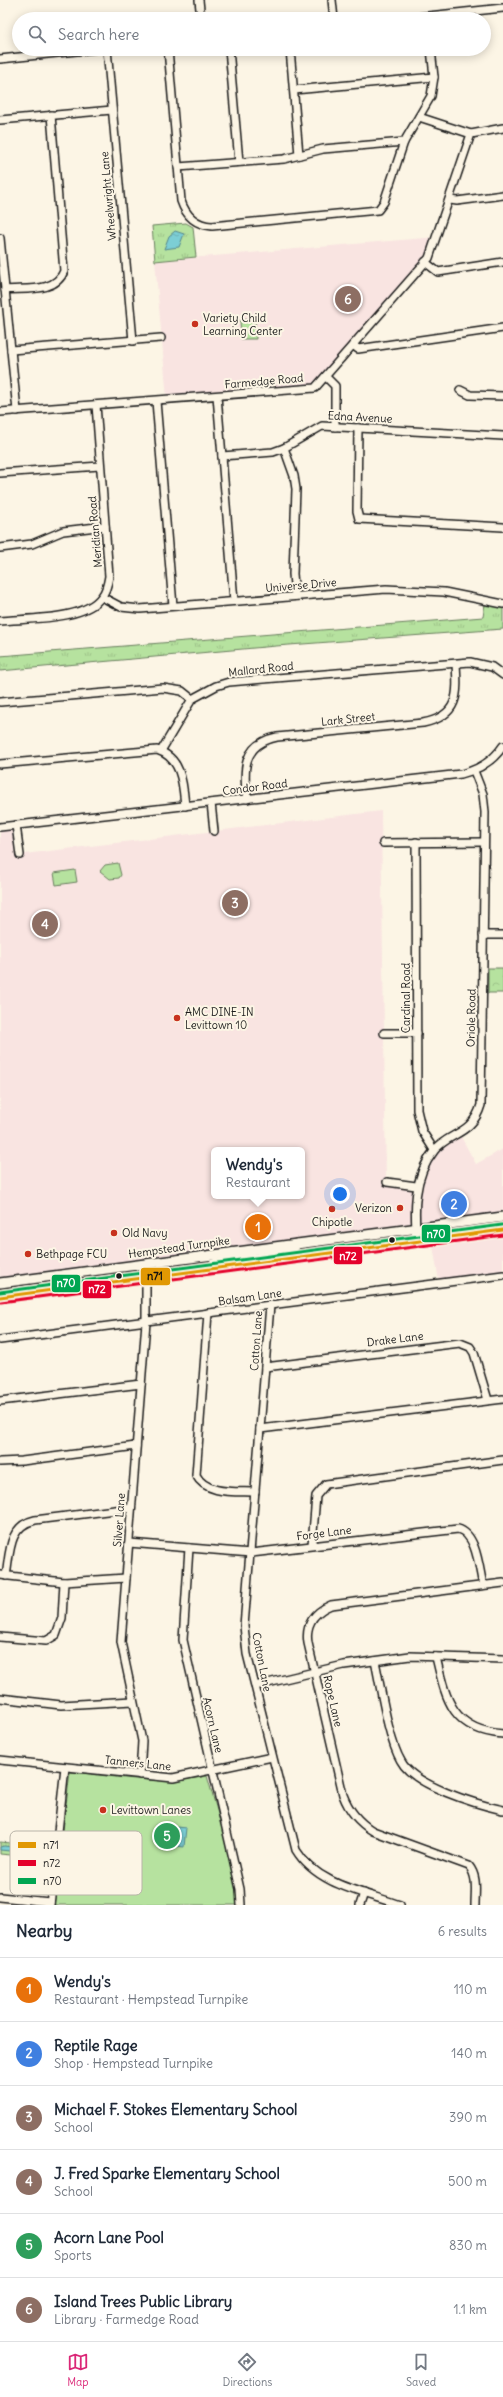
<!DOCTYPE html>
<meta charset="utf-8">
<style>
:root{--surface:#fff;--page:#f6f6f7;--text:#1f2937;--muted:#747a83;--line:#e0e1e3;--accent:#db2777}
body{margin:0;font-family:Delius,sans-serif;background:var(--page);color:var(--text)}
.you{position:absolute;left:340px;top:1194px;width:14px;height:14px;margin:-10px;border:3px solid #fff;border-radius:50%;background:#1a73e8;box-shadow:0 0 0 6px #1a73e833}
.badge{display:grid;place-items:center;width:26px;height:26px;border-radius:50%;background:var(--accent);color:#fff;font-size:13px;font-weight:700}
.pin{position:absolute;translate:-50% -50%;border:2px solid #fff;box-shadow:0 1px 4px #0006}
.popup{position:absolute;left:211px;top:1147px;width:94px;height:52px;box-sizing:border-box;display:grid;place-content:center;border-radius:6px;background:var(--surface);filter:drop-shadow(0 1px 3px #0005);font-size:13px;white-space:nowrap;color:var(--muted)}
.popup b{font-size:15px;color:var(--text)}
.popup::after{content:'';position:absolute;left:50%;top:100%;margin-left:-8px;border:8px solid transparent;border-top-color:var(--surface)}
.list{margin:0;padding:0;list-style:none}
h2{display:flex;justify-content:space-between;align-items:center;height:52px;margin:0;padding:0 16px;font-size:17px}
h2 small{font-size:13px;font-weight:400;color:var(--muted)}
.list li{display:grid;grid-template-columns:26px 1fr auto;gap:12px;align-items:center;box-sizing:border-box;height:64px;padding:0 16px;border-top:1px solid var(--line)}
.list b{display:block;font-size:15px;white-space:nowrap}
.list p{margin:0;font-size:13px;white-space:nowrap;color:var(--muted)}
.list em{font-size:13px;font-style:normal;color:var(--muted)}
.icon{flex:none;width:22px;height:22px;fill:none;stroke:currentColor;stroke-width:2;stroke-linecap:round;stroke-linejoin:round}
.map{position:relative;flex:none;width:503px;height:1905px;overflow:hidden}
.search{position:absolute;background:var(--surface);box-shadow:0 2px 10px #0003;left:12px;right:12px;top:12px;height:44px;display:flex;align-items:center;gap:10px;box-sizing:border-box;padding:0 14px;border-radius:22px;color:var(--muted);font-size:15px}
.sheet{height:436px;background:var(--surface)}
nav{display:flex;justify-content:space-around;align-items:center;box-sizing:border-box;height:56px;border-top:1px solid var(--line);background:var(--surface);font-size:11px;color:var(--muted)}
nav a{display:grid;justify-items:center;gap:2px}
nav .on{color:var(--accent)}
.map>svg:first-child{display:block}
.built{fill:#f9e4e1;fill-rule:evenodd}
.grass{fill:url(#grass-tufts);stroke:#697f5e}
.forest{fill:url(#forest-crowns);stroke:#697f5e}
.park{fill:#b6e29f;stroke:#697f5e}
.water{fill:url(#water-ripples);stroke:#56878b}
.lines{fill:none;stroke-linecap:round;stroke-linejoin:round}
.minor-casing{stroke:#1c1c1c;stroke-width:10}
.major-casing{stroke:#1c1c1c;stroke-width:12}
.minor{stroke:#fcf5e5;stroke-width:7}
.major{stroke:#fcf5e5;stroke-width:9}
.bus-1-casing{stroke:#fcf5e5;stroke-width:6}
.bus-2-casing{stroke:#fcf5e5;stroke-width:6}
.bus-3-casing{stroke:#fcf5e5;stroke-width:6}
.bus-1{stroke:#e19803;stroke-width:3}
.bus-2{stroke:#e4002b;stroke-width:3}
.bus-3{stroke:#00a651;stroke-width:3}
.poi-dot{fill:#c8321e;stroke:#fcf5e5;stroke-width:1.5}
.bus-dot{fill:#1c1c1c;stroke:#fcf5e5;stroke-width:1.5}
.labels{text-anchor:middle;dominant-baseline:central;stroke-width:4;stroke-linejoin:round;paint-order:stroke}
.street-label{font-size:11px;fill:#1c1c1c;stroke:#fcf5e5}
.poi-label{font-size:11px;fill:#1c1c1c;stroke:#fcf5e5;text-anchor:start}
.key{fill:#fcf5e5;stroke:#b9b4a9;stroke-width:1}
.key-label{font-size:11px;fill:#1c1c1c}
.line-badge{stroke:#fcf5e5;stroke-width:1.5}
.badge-label{font-size:11px;text-anchor:middle;font-weight:bold;fill:#fff}
.pale-badge-label{font-size:11px;text-anchor:middle;font-weight:bold;fill:#111}
</style>
<div class="map">
<svg width="503" height="1905" viewBox="0 0 503 1905">
<defs>
<pattern id="grass-tufts" width="24" height="20" patternUnits="userSpaceOnUse"><rect width="24" height="20" fill="#b6e29f"/><path d="M3 7l-1-3M5 7V3M7 7l1-3M15 17l-1-3M17 17v-4M19 17l1-3" fill="none" stroke="#9cc188"/></pattern>
<pattern id="forest-crowns" width="20" height="18" patternUnits="userSpaceOnUse"><rect width="20" height="18" fill="#b6e29f"/><path d="M2 6a3 3 0 1 1 6 0M12 15a3 3 0 1 1 6 0" fill="none" stroke="#9cc188"/></pattern>
<pattern id="water-ripples" width="26" height="14" patternUnits="userSpaceOnUse"><rect width="26" height="14" fill="#7cced5"/><path d="M2 4q2-2 4 0t4 0M15 11q2-2 4 0t4 0" fill="none" stroke="#6bb0b6"/></pattern>
</defs>
<rect width="100%" height="100%" fill="#fcf5e5"/>
<filter id="ink" filterUnits="userSpaceOnUse"><feTurbulence type="fractalNoise" baseFrequency=".025" numOctaves="2"/><feDisplacementMap in="SourceGraphic" scale="8" xChannelSelector="R" yChannelSelector="G"/><feConvolveMatrix kernelMatrix="1 2 1 2 8 2 1 2 1" color-interpolation-filters="sRGB"/></filter>
<g filter="url(#ink)">
<g class="built">
<path d="M436 237 428 257 314 388 167 399 155 261Z"/>
<path d="M381 811 386 1183 415 1187 433 1154 460 1135 476 1164 503 1149V1215L0 1281V831L12 830 16 855ZM214 1150H302V1196H214Z"/>
<path d="M503 1237V1273L439 1281 433 1246Z"/>
</g>
<g class="grass">
<path d="M186 223 193 227 196 257 155 261 152 226Z"/>
<path d="M485 604 503 608V629L276 646 0 671V656L483 617Z"/>
<path d="M0 1842 34 1845 32 1857 0 1854Z"/>
</g>
<rect class="forest" x="488" y="968" width="15" height="25"/>
<g class="park">
<path d="M255 319 256 339H241L240 320Z"/>
<path d="M118 863 121 875 119 878 110 879 100 871 105 865Z"/>
<path d="M75 870 77 882 56 885 54 873Z"/>
<path d="M70 1772C118 1776 159 1786 207 1776L240 1890 238 1905H54Z"/>
</g>
<g class="water">
<path d="M175 231 184 234 179 247 164 249 169 236Z"/>
<path d="M156 1825 174 1827 175 1831 176 1827 186 1828 184 1847 154 1843Z"/>
<path d="M4 1846 30 1849 29 1853 0 1850V1847Z"/>
</g>
<g class="lines">
<defs>
<g id="minor">
<path d="M199 0 201 19"/>
<path d="M332 0 334 19"/>
<path d="M400 19 503 8"/>
<path d="M107 49 133 341"/>
<path d="M168 49 181 201C186 216 196 225 212 226L378 210 384 202 404 142 431 96 434 77 431 49"/>
<path d="M229 49 239 162"/>
<path d="M290 49 299 155"/>
<path d="M0 59 96 49"/>
<path d="M294 90 434 77"/>
<path d="M419 117 471 134"/>
<path d="M0 120 112 110"/>
<path d="M178 167 284 159 323 149 404 142"/>
<path d="M450 200 457 201 503 195"/>
<path d="M0 238 17 411"/>
<path d="M425 262 438 272 503 262"/>
<path d="M5 290C25 288 56 293 64 271L51 115"/>
<path d="M353 345 358 349 503 328"/>
<path d="M11 350 161 338"/>
<path d="M326 377 335 386V427"/>
<path d="M460 390 470 395 503 396"/>
<path d="M217 396 234 601"/>
<path d="M156 401 173 606"/>
<path d="M0 412 315 388 429 258 471 134 503 128"/>
<path d="M358 428 357 511 359 519 503 527"/>
<path d="M284 448 294 476 296 489 293 574 295 596"/>
<path d="M222 456 273 452 284 448 322 426 503 436"/>
<path d="M0 473 100 466"/>
<path d="M0 548 32 544 63 531 105 526"/>
<path d="M102 597 121 607 140 609 386 589 444 592 503 604"/>
<path d="M0 621C28 618 85 621 102 596 107 590 108 582 109 576L96 405"/>
<path d="M0 702 163 688 182 691 192 699 216 686 229 682 470 662 492 667 503 675"/>
<path d="M161 751 192 699"/>
<path d="M0 764 157 750C182 758 183 784 185 806"/>
<path d="M247 799C243 771 242 744 277 737L423 723C459 716 458 695 456 664"/>
<path d="M211 803 214 831"/>
<path d="M16 825 20 855"/>
<path d="M0 827 461 774C478 770 493 761 503 746"/>
<path d="M416 842 417 1110 422 1131 434 1150"/>
<path d="M383 843 484 842"/>
<path d="M483 935H503"/>
<path d="M384 1033H417"/>
<path d="M387 1182 416 1186"/>
<path d="M417 1242C414 1211 413 1177 434 1151 448 1132 472 1136 481 1105L485 812 483 794 474 771"/>
<path d="M270 1305 244 1626 247 1654 296 1850C317 1885 364 1892 400 1905"/>
<path d="M208 1313 196 1475C206 1495 236 1491 255 1492"/>
<path d="M0 1340 503 1275"/>
<path d="M265 1367 460 1343 470 1347 474 1353 488 1400"/>
<path d="M0 1401 141 1384"/>
<path d="M260 1429 503 1399"/>
<path d="M0 1462 22 1461 136 1446"/>
<path d="M129 1543 251 1553 458 1529C477 1534 479 1569 483 1585"/>
<path d="M312 1545 316 1496 326 1484 503 1460"/>
<path d="M189 1548 183 1640 240 1889 241 1905"/>
<path d="M0 1575 64 1582 126 1578"/>
<path d="M6 1576C10 1553 8 1526 35 1520L131 1508"/>
<path d="M0 1637 46 1641 56 1635 62 1618 64 1582"/>
<path d="M436 1657C446 1700 452 1730 503 1734"/>
<path d="M375 1661C381 1688 388 1739 401 1761 414 1786 476 1804 503 1810"/>
<path d="M255 1686 344 1665 410 1656 503 1659"/>
<path d="M0 1698 61 1705 133 1701"/>
<path d="M0 1760 173 1778 272 1757"/>
<path d="M140 1775 142 1741 121 1642 146 1322V1264"/>
<path d="M0 1897 50 1902"/>
<path d="M50 1905 65 1767"/>
<path d="M360 1905 364 1893"/>
<path d="M475 1905C475 1891 478 1877 469 1866L373 1831C358 1822 349 1811 343 1795L308 1643C305 1625 314 1612 331 1605L503 1583"/>
</g>
<g id="major">
<path d="M213 1264C234 1257 286 1260 297 1244"/>
<path d="M0 1283 503 1217"/>
<path d="M0 1297 503 1230"/>
</g>
</defs>
<use href="#minor" class="minor-casing"/>
<use href="#major" class="major-casing"/>
<use href="#minor" class="minor"/>
<use href="#major" class="major"/>
<defs>
<path id="bus-1" d="M0 1297 503 1230"/>
<path id="bus-2" d="M1 1302 503 1235"/>
<path id="bus-3" d="M0 1292 502 1225"/>
</defs>
<use href="#bus-1" class="bus-1-casing"/>
<use href="#bus-2" class="bus-2-casing"/>
<use href="#bus-3" class="bus-3-casing"/>
<use href="#bus-1" class="bus-1"/>
<use href="#bus-2" class="bus-2"/>
<use href="#bus-3" class="bus-3"/>
</g>
</g>
<g class="poi-dot">
<circle cx="195" cy="324" r="4"/>
<circle cx="177" cy="1018" r="4"/>
<circle cx="400" cy="1208" r="4"/>
<circle cx="332" cy="1209" r="4"/>
<circle cx="114" cy="1233" r="4"/>
<circle cx="28" cy="1254" r="4"/>
<circle cx="103" cy="1810" r="4"/>
</g>
<g class="bus-dot">
<circle cx="392" cy="1240" r="3.5"/>
<circle cx="119" cy="1276" r="3.5"/>
</g>
<g class="labels">
<g class="street-label">
<text transform="translate(108 196) rotate(-95)">Wheelwright Lane</text>
<text transform="translate(264 381) rotate(-5)">Farmedge Road</text>
<text transform="translate(360 417) rotate(3)">Edna Avenue</text>
<text transform="translate(95 532) rotate(-95)">Meridian Road</text>
<text transform="translate(301 585) rotate(-5)">Universe Drive</text>
<text transform="translate(261 669) rotate(-6)">Mallard Road</text>
<text transform="translate(348 719) rotate(-6)">Lark Street</text>
<text transform="translate(255 787) rotate(-7)">Condor Road</text>
<text transform="translate(406 998) rotate(-90)">Cardinal Road</text>
<text transform="translate(471 1018) rotate(-89)">Oriole Road</text>
<text transform="translate(179 1247) rotate(-8)">Hempstead Turnpike</text>
<text transform="translate(250 1297) rotate(-8)">Balsam Lane</text>
<text transform="translate(395 1339) rotate(-7)">Drake Lane</text>
<text transform="translate(256 1341) rotate(-86)">Cotton Lane</text>
<text transform="translate(119 1520) rotate(-86)">Silver Lane</text>
<text transform="translate(324 1533) rotate(-7)">Forge Lane</text>
<text transform="translate(262 1662) rotate(79)">Cotton Lane</text>
<text transform="translate(333 1701) rotate(77)">Rope Lane</text>
<text transform="translate(213 1725) rotate(77)">Acorn Lane</text>
<text transform="translate(138 1763) rotate(6)">Tanners Lane</text>
</g>
<g class="poi-label">
<text x="203" y="318">Variety Child<tspan x="203" dy="13">Learning Center</tspan></text>
<text x="185" y="1012">AMC DINE-IN<tspan x="185" dy="13">Levittown 10</tspan></text>
<text x="392" y="1208" text-anchor="end">Verizon</text>
<text x="332" y="1222" text-anchor="middle">Chipotle</text>
<text x="122" y="1233">Old Navy</text>
<text x="36" y="1254">Bethpage FCU</text>
<text x="111" y="1810">Levittown Lanes</text>
</g>
</g>
<rect x="10" y="1831" width="132" height="64" rx="6" class="key"/>
<rect x="18" y="1842" width="18" height="6" fill="#e19803"/>
<rect x="18" y="1860" width="18" height="6" fill="#e4002b"/>
<rect x="18" y="1878" width="18" height="6" fill="#00a651"/>
<g class="key-label">
<text x="43" y="1849">n71</text>
<text x="43" y="1867">n72</text>
<text x="43" y="1885">n70</text>
</g>
<g class="line-badge">
<rect x="421" y="1224" width="30" height="19" rx="4" fill="#00a651"/>
<rect x="333" y="1246" width="30" height="19" rx="4" fill="#e4002b"/>
<rect x="140" y="1267" width="31" height="19" rx="4" fill="#e19803"/>
<rect x="51" y="1274" width="30" height="19" rx="4" fill="#00a651"/>
<rect x="82" y="1280" width="30" height="19" rx="4" fill="#e4002b"/>
</g>
<g class="badge-label">
<text x="436" y="1238">n70</text>
<text x="348" y="1260">n72</text>
<text x="66" y="1287">n70</text>
<text x="97" y="1293">n72</text>
</g>
<g class="pale-badge-label">
<text x="155" y="1280">n71</text>
</g>
</svg>
<div class="you"></div>
<div class="pin badge" style="left:258px;top:1227px;background:#e8710a">1</div>
<div class="popup"><b>Wendy's</b>Restaurant</div>
<div class="pin badge" style="left:454px;top:1204px;background:#3f7fe0">2</div>
<div class="pin badge" style="left:235px;top:903px;background:#8d6e63">3</div>
<div class="pin badge" style="left:45px;top:924px;background:#8d6e63">4</div>
<div class="pin badge" style="left:167px;top:1836px;background:#2e9e5b">5</div>
<div class="pin badge" style="left:348px;top:299px;background:#8d6e63">6</div>
<div class="search"><svg class="icon" aria-label="search" viewBox="0 0 24 24"><circle cx="10" cy="10" r="6"/><path d="M15 15l6 6"/></svg>Search here</div>
</div>
<section class="sheet">
<h2>Nearby<small>6 results</small></h2>
<ul class="list">
<li><span class="badge" style="background:#e8710a">1</span><div><b>Wendy's</b><p>Restaurant · Hempstead Turnpike</p></div><em>110 m</em></li>
<li><span class="badge" style="background:#3f7fe0">2</span><div><b>Reptile Rage</b><p>Shop · Hempstead Turnpike</p></div><em>140 m</em></li>
<li><span class="badge" style="background:#8d6e63">3</span><div><b>Michael F. Stokes Elementary School</b><p>School</p></div><em>390 m</em></li>
<li><span class="badge" style="background:#8d6e63">4</span><div><b>J. Fred Sparke Elementary School</b><p>School</p></div><em>500 m</em></li>
<li><span class="badge" style="background:#2e9e5b">5</span><div><b>Acorn Lane Pool</b><p>Sports</p></div><em>830 m</em></li>
<li><span class="badge" style="background:#8d6e63">6</span><div><b>Island Trees Public Library</b><p>Library · Farmedge Road</p></div><em>1.1 km</em></li>
</ul>
</section>
<nav>
<a class="on"><svg class="icon" aria-label="map" viewBox="0 0 24 24"><path d="M3 6l6-2 6 2 6-2v14l-6 2-6-2-6 2zM9 4v14M15 6v14"/></svg>Map</a>
<a><svg class="icon" aria-label="directions" viewBox="0 0 24 24"><path d="M12 3l9 9-9 9-9-9zM9 14v-3h6M13 9l2 2-2 2"/></svg>Directions</a>
<a><svg class="icon" aria-label="saved" viewBox="0 0 24 24"><path d="M7 4h10v16l-5-4-5 4z"/></svg>Saved</a>
</nav>
